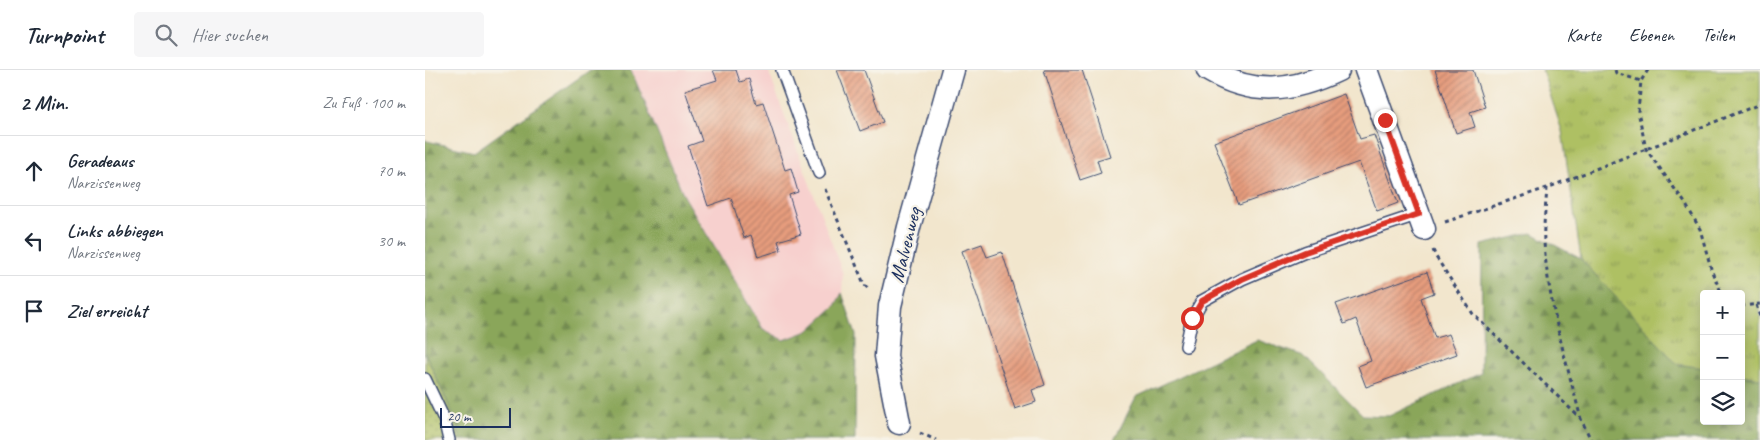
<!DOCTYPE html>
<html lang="de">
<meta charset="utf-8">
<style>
:root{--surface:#fff;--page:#f6f6f7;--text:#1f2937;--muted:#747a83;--line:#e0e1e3}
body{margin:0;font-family:Caveat,sans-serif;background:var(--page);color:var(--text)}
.controls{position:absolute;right:15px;bottom:15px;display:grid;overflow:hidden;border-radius:5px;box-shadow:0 2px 12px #0003}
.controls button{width:45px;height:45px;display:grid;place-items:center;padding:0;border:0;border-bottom:1px solid var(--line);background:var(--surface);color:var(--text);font:25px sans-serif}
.scale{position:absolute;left:15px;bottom:12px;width:71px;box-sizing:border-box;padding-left:5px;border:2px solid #1b2f5e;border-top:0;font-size:14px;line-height:18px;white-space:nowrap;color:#1b2f5e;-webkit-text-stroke:4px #f7f3e8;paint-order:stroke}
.stop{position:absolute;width:15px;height:15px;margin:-11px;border:4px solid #d93025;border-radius:50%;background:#fff}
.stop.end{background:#d93025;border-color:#fff;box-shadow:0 1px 5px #0008}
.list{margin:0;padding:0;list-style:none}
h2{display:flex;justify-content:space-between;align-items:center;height:65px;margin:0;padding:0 20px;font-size:21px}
h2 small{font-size:16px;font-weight:400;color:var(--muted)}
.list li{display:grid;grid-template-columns:32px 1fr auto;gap:15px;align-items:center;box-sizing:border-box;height:70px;padding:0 20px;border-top:1px solid var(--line)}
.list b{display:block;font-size:19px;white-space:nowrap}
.list p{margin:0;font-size:16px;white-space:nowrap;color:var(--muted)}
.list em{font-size:16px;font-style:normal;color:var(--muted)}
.icon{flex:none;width:28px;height:28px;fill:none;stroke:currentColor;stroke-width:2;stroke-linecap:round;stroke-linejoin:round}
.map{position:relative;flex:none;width:1335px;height:370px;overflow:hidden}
header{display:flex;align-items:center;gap:30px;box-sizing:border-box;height:70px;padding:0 25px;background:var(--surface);border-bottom:1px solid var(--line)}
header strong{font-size:24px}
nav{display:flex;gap:28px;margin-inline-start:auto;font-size:18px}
.search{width:350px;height:45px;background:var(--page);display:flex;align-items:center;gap:12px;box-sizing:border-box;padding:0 18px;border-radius:5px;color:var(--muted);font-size:19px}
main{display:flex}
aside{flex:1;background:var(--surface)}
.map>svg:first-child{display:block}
.built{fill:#f7d0ce}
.grass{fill:url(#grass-dots);stroke:#647861}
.forest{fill:url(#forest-firs);stroke:#526a5c}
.park{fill:url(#park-tufts);stroke:#647861}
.building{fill:url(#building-hatch)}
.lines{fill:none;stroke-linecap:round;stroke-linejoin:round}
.service-casing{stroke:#3b4a6f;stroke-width:14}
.minor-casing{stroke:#3b4a6f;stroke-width:25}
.path{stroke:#3b4a6f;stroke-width:3;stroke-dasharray:4 4;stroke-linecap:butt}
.service{stroke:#fff;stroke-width:11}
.minor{stroke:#fff;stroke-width:22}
.route{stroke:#d93025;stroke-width:6}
.labels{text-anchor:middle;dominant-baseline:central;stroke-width:4.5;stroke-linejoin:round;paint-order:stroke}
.street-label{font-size:21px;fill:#1b2f5e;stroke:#f7f3e8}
</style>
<header>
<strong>Turnpoint</strong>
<div class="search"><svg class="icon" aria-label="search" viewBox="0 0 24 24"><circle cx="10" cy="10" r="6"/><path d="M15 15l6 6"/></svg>Hier suchen</div>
<nav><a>Karte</a><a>Ebenen</a><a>Teilen</a></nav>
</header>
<main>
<aside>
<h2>2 Min.<small>Zu Fuß · 100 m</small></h2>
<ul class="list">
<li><svg class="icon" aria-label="ahead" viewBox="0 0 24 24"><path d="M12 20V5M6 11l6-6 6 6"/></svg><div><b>Geradeaus</b><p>Narzissenweg</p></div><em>70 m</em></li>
<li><svg class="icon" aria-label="left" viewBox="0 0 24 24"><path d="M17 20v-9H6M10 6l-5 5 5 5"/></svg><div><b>Links abbiegen</b><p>Narzissenweg</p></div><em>30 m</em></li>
<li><svg class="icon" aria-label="arrive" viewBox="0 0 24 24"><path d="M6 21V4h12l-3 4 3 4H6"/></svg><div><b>Ziel erreicht</b></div></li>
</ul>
</aside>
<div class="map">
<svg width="1335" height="370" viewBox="0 0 1335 370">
<defs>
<pattern id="grass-dots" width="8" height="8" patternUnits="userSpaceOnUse" patternTransform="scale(1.25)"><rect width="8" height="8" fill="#aec064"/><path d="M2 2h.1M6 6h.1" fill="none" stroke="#8d9c56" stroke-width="1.8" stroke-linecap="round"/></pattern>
<pattern id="forest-firs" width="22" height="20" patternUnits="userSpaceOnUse" patternTransform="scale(1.25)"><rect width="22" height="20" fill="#8aa65a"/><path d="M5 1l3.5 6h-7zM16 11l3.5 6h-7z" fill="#70884e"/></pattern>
<pattern id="park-tufts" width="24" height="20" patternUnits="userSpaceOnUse" patternTransform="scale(1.25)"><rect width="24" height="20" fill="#aec064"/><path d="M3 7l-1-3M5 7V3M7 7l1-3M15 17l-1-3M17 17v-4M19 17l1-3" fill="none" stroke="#8d9c56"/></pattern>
<pattern id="building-hatch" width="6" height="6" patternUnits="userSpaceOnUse" patternTransform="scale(1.25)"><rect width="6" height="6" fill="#e69c7d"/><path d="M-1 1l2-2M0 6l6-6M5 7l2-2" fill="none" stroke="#ba806a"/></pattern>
</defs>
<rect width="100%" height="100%" fill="#f7f3e8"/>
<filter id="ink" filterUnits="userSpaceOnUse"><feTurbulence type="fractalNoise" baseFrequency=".02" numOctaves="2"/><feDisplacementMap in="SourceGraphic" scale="10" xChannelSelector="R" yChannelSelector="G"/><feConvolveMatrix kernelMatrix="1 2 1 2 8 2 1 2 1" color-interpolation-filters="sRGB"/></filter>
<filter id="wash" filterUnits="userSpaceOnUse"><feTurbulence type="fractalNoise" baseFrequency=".0096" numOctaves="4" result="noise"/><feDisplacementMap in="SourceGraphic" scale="20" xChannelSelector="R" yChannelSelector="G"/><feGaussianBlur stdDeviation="1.12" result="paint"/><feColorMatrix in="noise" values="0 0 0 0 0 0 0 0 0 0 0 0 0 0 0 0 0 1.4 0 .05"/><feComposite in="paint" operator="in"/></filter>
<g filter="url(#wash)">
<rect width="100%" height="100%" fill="#f2e6cd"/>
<path class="built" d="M206 0H343L418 204 417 223 410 236 383 261 359 270 338 259 259 126Z"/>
<path class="grass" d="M0 283 29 347 36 370H0Z"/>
<g class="forest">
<path d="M165 0H206L259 126 338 259 359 270 383 261 410 236 417 223 431 265 430 370H36L29 347 0 283V69L2 71 49 82Z"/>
<path d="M1107 163 1156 189 1252 294 1279 298V351H1316V305L1335 308V370H689L711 327 832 270 879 286 938 345 964 346 1056 303 1057 175Z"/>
</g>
<path class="park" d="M1117 0H1335V308L1316 305V224H1279V298L1252 294 1156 189 1137 61Z"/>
<g id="blocks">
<g class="building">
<path d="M288 0H311L315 12 324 9 331 34 338 32 360 100 366 98 373 122 364 125 376 164 353 171 356 180 333 187 326 165 319 168 306 128 283 136 263 76 277 71 260 20 292 10Z"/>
<path d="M412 0H439L458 52 435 61Z"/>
<path d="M619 0H657L685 86 672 90 676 103 655 110Z"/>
<path d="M1010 0H1048L1060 37 1045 42 1050 57 1031 63Z"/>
<path d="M919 24 935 69 949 65 973 133 952 141 934 92 814 135 789 72Z"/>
<path d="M557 174 562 187 577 182 620 315 607 320 611 332 590 339 537 181Z"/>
<path d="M1002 202 1009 223 996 228 1010 268 1024 264 1032 284 941 317 933 296 946 291 931 249 919 254 911 234Z"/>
</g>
</g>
</g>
<g filter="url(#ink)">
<use href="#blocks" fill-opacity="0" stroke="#3b4a6f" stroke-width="1"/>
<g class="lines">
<defs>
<g id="service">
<path d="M357 0 394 103"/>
<path d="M761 276 767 248 777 231 817 209 880 182 994 144"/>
<path d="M0 309 19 349 24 370"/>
</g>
<g id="minor">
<path d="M783 0C829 27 867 22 913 0"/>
<path d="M941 0 999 159"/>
<path d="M474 353 461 286 465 236 484 157 528 0"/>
</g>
</defs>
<use href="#service" class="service-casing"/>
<use href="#minor" class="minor-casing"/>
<g class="path">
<path d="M1190 0 1191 3 1216 11"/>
<path d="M1223 0 1216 11 1213 41 1221 79 1260 133 1275 159 1287 202 1297 224"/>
<path d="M1122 118C1121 135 1118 154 1119 172 1123 232 1141 291 1156 349"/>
<path d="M400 119 439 214 445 221"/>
<path d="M1020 152 1122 118 1335 34"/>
<path d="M1008 180 1011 187 1048 244 1156 349 1166 370"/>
<path d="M1331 235 1335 247"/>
<path d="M1316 236 1335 234"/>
<path d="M495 363 511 370"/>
</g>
<use href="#service" class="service"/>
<use href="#minor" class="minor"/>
</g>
</g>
<g class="lines" filter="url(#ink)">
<path class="route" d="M767 248 777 231 817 209 880 182 994 144 960 50"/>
</g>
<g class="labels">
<g class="street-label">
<text transform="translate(480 175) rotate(-76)">Malvenweg</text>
</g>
</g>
</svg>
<div class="controls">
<button>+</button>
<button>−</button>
<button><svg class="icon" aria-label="layers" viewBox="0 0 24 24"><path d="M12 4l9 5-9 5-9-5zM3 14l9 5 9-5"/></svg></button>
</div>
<div class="scale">20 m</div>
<div class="stop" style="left:767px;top:248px"></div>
<div class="stop end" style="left:960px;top:50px"></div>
</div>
</main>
